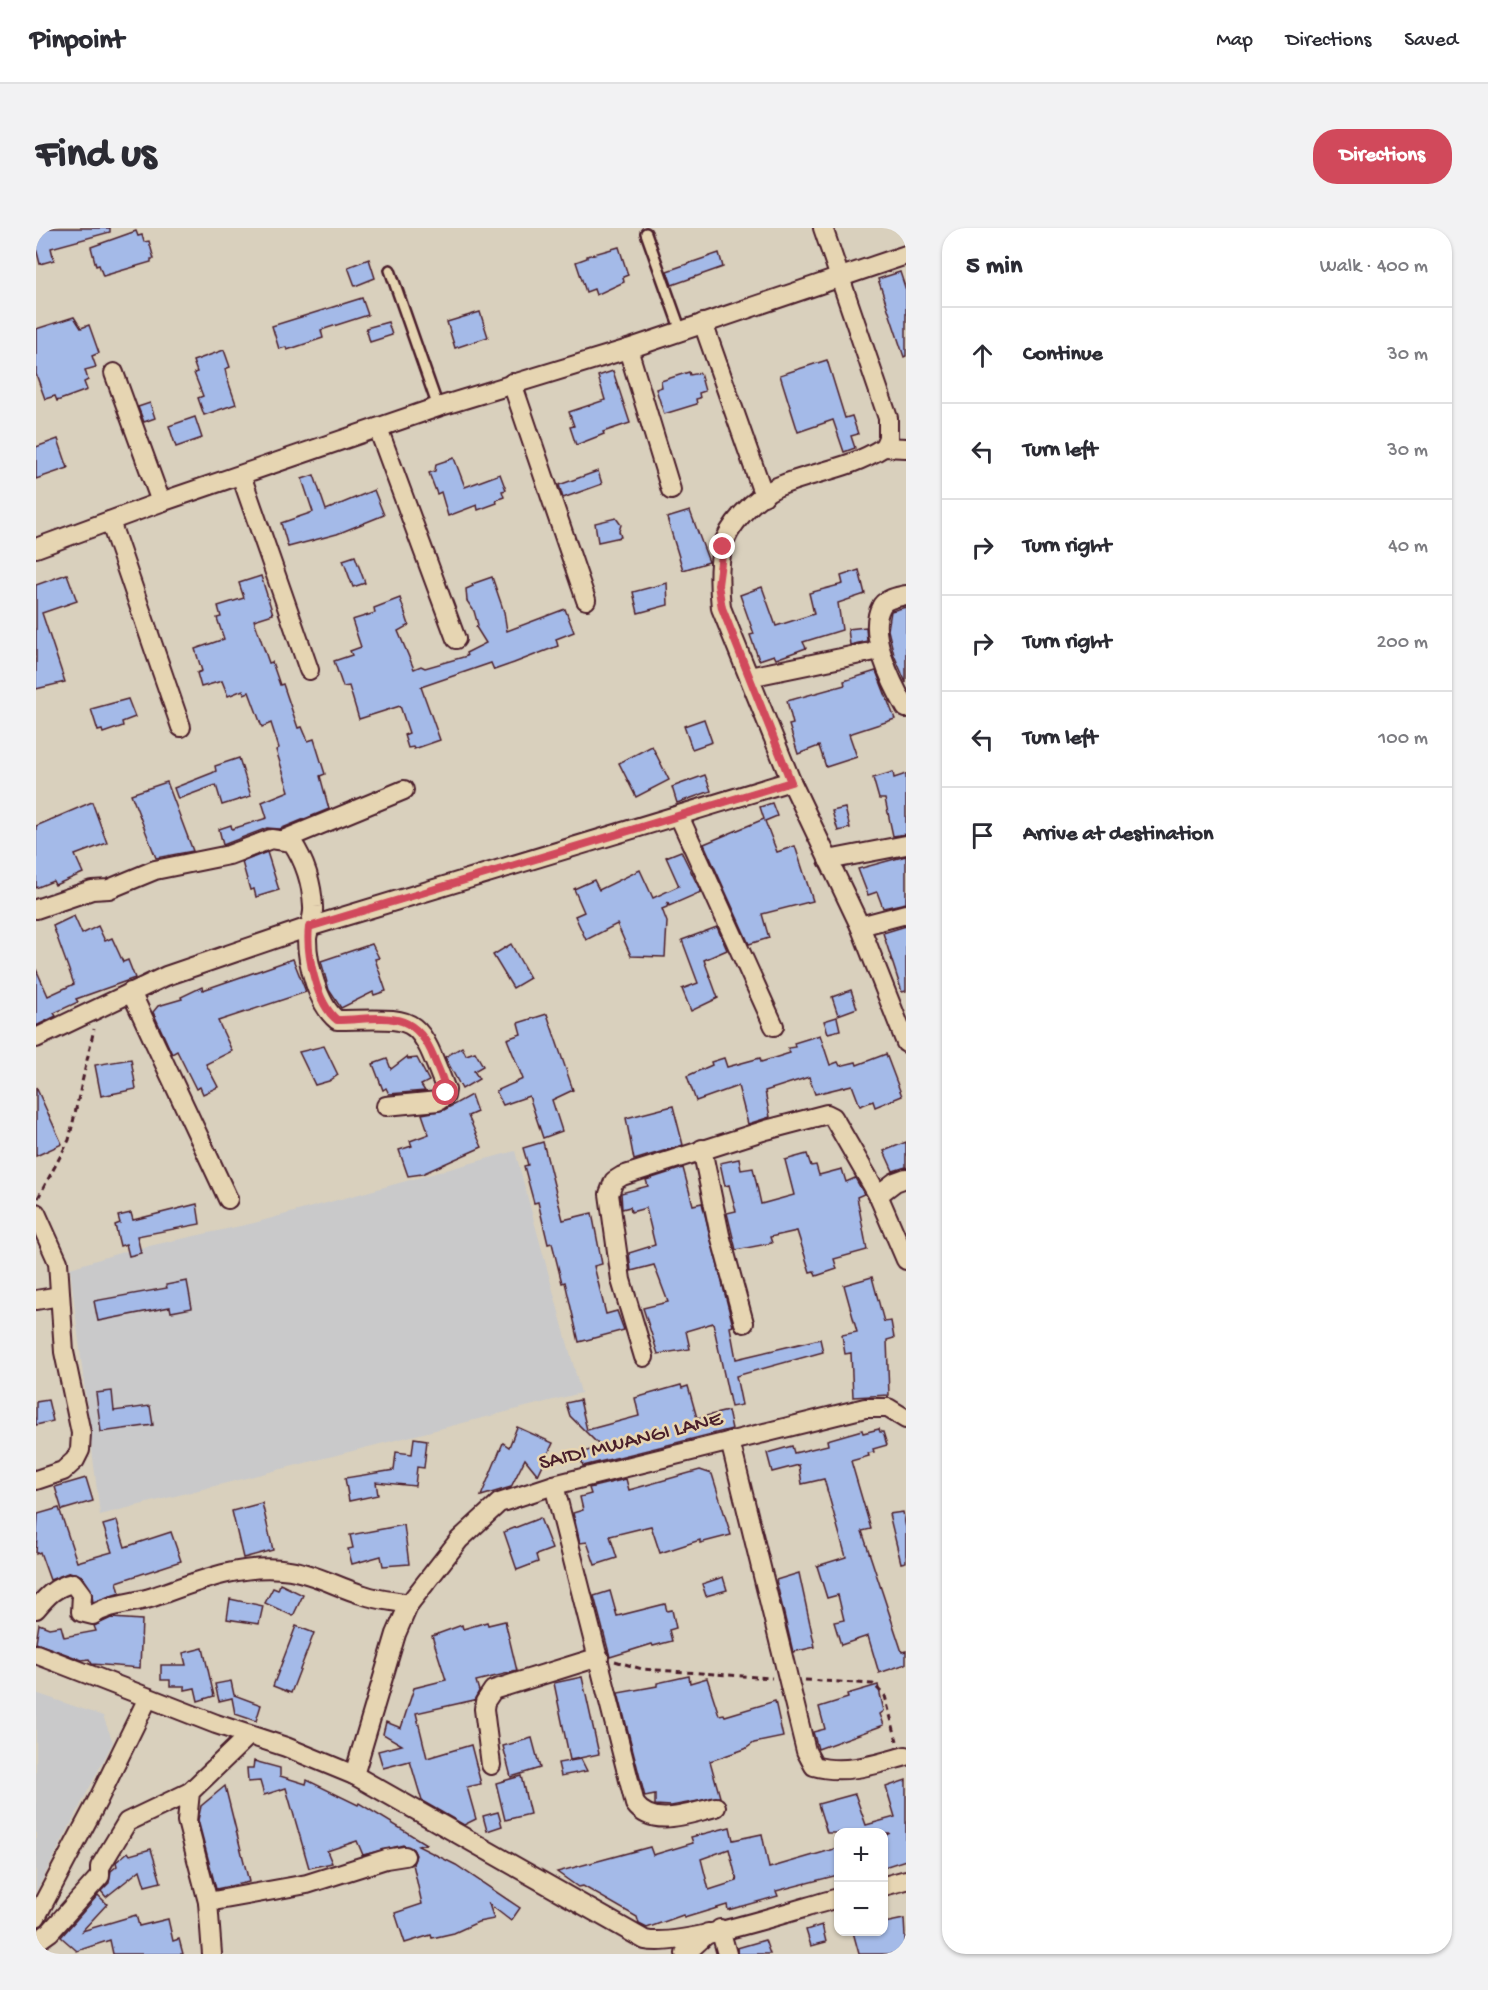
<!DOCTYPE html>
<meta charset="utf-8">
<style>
:root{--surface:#fff;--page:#f2f2f3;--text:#2b2b33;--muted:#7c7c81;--line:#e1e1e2;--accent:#d1495b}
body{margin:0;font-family:"Gochi Hand",sans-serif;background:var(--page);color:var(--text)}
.controls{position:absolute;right:18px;bottom:18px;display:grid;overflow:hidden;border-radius:12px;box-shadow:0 2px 4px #0004}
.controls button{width:54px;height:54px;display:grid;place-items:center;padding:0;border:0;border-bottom:2px solid var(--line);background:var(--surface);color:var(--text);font:30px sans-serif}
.stop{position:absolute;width:18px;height:18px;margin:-14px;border:4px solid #d1495b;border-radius:50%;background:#fff}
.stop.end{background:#d1495b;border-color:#fff;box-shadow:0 2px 6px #0008}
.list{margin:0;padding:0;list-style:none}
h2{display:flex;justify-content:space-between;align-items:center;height:78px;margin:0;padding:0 24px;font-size:26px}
h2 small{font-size:20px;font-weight:400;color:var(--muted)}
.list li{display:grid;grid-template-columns:39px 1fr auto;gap:18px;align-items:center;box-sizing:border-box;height:96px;padding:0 24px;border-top:2px solid var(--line)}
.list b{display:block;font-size:22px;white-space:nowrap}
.list em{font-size:20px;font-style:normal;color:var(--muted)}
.icon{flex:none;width:33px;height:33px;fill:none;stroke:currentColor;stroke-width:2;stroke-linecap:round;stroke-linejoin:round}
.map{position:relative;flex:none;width:870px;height:1726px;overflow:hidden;border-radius:24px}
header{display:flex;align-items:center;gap:36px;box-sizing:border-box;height:84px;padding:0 30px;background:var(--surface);border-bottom:2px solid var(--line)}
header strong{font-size:28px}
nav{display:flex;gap:33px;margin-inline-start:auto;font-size:21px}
.intro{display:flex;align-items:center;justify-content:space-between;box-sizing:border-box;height:144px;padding:0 36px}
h1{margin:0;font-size:42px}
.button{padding:15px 27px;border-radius:24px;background:var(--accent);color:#fff;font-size:21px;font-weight:700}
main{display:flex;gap:36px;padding:0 36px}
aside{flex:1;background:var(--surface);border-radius:24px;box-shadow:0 2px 4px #0004}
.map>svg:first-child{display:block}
.built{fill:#c9c9ca}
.building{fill:#a4bae8;stroke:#4a1f2b;stroke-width:1.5;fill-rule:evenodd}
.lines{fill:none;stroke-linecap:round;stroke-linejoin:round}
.service-casing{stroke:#4a1f2b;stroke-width:14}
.minor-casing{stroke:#4a1f2b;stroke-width:22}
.path{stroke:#4a1f2b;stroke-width:3;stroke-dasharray:6 4.5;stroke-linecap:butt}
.service{stroke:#e6d5b2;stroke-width:9}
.minor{stroke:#e6d5b2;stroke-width:18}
.route{stroke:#d1495b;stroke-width:8}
.labels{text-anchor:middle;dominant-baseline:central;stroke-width:5;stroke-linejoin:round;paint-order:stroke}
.street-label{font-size:22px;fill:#4a1f2b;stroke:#e6d5b2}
</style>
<header>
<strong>Pinpoint</strong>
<nav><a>Map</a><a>Directions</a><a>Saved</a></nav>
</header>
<div class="intro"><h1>Find us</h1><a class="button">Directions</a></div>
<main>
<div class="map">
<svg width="870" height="1726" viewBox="0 0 870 1726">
<rect width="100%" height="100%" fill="#d9d0bd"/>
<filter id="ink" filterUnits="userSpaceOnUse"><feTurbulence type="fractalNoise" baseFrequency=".0167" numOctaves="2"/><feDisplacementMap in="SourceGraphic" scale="12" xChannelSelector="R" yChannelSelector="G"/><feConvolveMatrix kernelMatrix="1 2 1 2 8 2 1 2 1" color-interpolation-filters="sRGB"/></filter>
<g filter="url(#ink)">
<g class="built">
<path d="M479 923 545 1165 64 1287 34 1040 90 1023 218 995Z"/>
<path d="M0 1465 67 1488 77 1514 0 1664Z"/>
</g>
<g class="building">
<path d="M0 0H74V4L15 20 18 32 4 36 0 20Z"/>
<path d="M100 3 102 8 106 7 108 14 113 13 118 31H115V34L67 48 63 37 60 38 55 19Z"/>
<path d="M583 19 592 47 587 49 588 54 560 67 558 61 550 64 540 34 551 30V28Z"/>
<path d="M683 25 687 39 636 57 631 43Z"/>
<path d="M333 31 339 50 319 58 312 39Z"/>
<path d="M864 44 870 62V128L868 129 842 51Z"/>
<path d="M326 70 332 87 285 102 287 110 251 122 250 119 243 121 236 98Z"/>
<path d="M444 84 452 109 419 120 411 94Z"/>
<path d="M38 89 45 100 53 97 63 125 56 128 60 139 49 142 52 152 48 154 51 162 21 173 19 168 9 171 0 146V101Z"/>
<path d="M352 94 356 107 334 114 330 100Z"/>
<path d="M188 122 194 139 189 141 191 150 200 176 168 187 162 170 167 168 158 145 161 144 157 133Z"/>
<path d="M791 132 809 190 816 188 822 206 815 208 819 220 808 224 797 192 762 204 744 147Z"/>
<path d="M577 143 594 195 567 204 568 206 540 217 534 199 538 198 533 184 569 172 562 148Z"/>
<path d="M653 144 654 147 664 145 669 163 663 165 664 170 660 171 661 176 628 186 620 161 626 159 625 153Z"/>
<path d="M114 175 119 190 108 194 102 179Z"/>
<path d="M159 189 166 210 140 219 133 198Z"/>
<path d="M22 211 32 240 0 251V219Z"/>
<path d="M418 230 429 259 464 246 470 262 466 263 468 269 460 272 461 275 442 282 441 277 412 288 405 264 401 266 393 245 399 243 400 236Z"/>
<path d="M562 243 566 256 527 270 523 257Z"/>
<path d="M278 247 290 282 338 262 348 287 301 306 252 319 245 295 277 284 266 251Z"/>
<path d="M654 283 673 334 647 342 631 290Z"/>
<path d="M580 290 585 297 583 303 585 309 562 314 559 295Z"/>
<path d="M319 328 329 355 317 359 307 332Z"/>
<path d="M823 342 829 366 802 375 806 402 767 414 770 420 740 431 738 427 723 432 714 407 718 406 704 367 726 359 740 398 778 386 773 365 807 356 805 348Z"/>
<path d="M31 346 41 373 6 385 29 454 0 461V357Z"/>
<path d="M225 348 237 386 218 392 233 435 236 434 244 457 247 456 262 500 266 499 272 513 278 511 289 546 284 548 293 581 244 601 231 600 187 617 183 601 195 597 196 601 231 590 226 574 253 563 240 522 243 520 235 495 226 499 213 464 208 466 207 462 192 468 186 453 165 459 161 445 166 443 159 421 188 411 181 390 185 389 182 378 208 370 203 355Z"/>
<path d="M456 349 468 384 471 403 529 381 538 404 520 411 522 418 478 435 458 442 455 435 385 459 404 512 378 521 377 519 372 520 368 507 373 505 364 478 323 491 313 458 307 459 298 433 316 427 314 423 325 419 316 392 339 385 338 380 364 370 373 397 362 403 378 441 385 438 389 440 431 428 430 425 450 415 440 399 442 397 438 383 431 373 430 361 437 358 436 356Z"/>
<path d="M631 355 632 377 602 385 597 364Z"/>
<path d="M870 379V455L858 427 852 402 855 383Z"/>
<path d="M830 399 831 413 814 417 812 401Z"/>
<path d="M840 443 859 491 813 506 821 529 790 539 783 518 762 526 753 497 757 496 751 473 809 457 808 453Z"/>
<path d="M92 471 99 489 86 494 87 498 67 505 66 502 62 503 55 481Z"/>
<path d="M668 491 676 514 656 521 648 498Z"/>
<path d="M616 518 633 552 600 569 583 535Z"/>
<path d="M203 530 215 568 186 577 180 557 142 571 138 560 176 545 180 543 179 538Z"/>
<path d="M857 544 858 550 870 546V606L857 608 849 571H843L837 550Z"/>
<path d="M669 547 675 563 641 575 636 559Z"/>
<path d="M131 554 157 623 120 630 95 566Z"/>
<path d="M56 574 71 615 39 627 47 645 19 657 17 653 0 660V598Z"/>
<path d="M736 575 741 588 729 593 741 624 759 618 777 673 726 686 733 710 713 716 668 616 728 591 724 579Z"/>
<path d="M809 580 814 600 802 603 796 583Z"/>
<path d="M645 623 665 664 633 678 632 674 631 679 626 681 631 694 629 729 595 728 581 696 550 712 539 688 548 684 538 661 558 652 563 662 604 642 617 670 643 658 630 629Z"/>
<path d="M231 624 243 662 220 669 218 661 214 662 206 634Z"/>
<path d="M870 628V675L847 680 841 664 832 667 822 641Z"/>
<path d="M38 688 46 706 62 698 69 713 76 710 87 734 92 732 99 750 40 771 42 774 18 785 20 788 0 798V741L12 768 38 756 17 698Z"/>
<path d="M870 698V763L866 764 847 705Z"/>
<path d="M681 699 691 722 668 732 682 770 655 783 646 761 662 755 646 712Z"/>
<path d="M336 716 343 730 339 731 350 763 338 767 337 764 305 780 293 762 285 733Z"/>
<path d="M475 716 494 750 477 760 457 727Z"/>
<path d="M257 731 270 764 182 793 196 823 170 836 182 859 167 866 164 859 160 861 141 823 136 826 117 784 122 778 146 771 145 769 166 759 167 762Z"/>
<path d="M815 762 821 780 802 787 796 769Z"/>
<path d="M511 786 537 862 516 872 526 903 507 910 493 868 467 877 460 863 487 851 471 811 485 806 482 795Z"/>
<path d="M801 789 804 802 792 805 788 793Z"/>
<path d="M784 807 794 837 802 834 804 838 820 834 821 837 850 826 866 868 839 879 837 873 824 878 816 857 779 866 773 849 729 863 734 889 712 896 702 858 660 873 651 848 676 837 675 834 688 830 691 839 724 830 725 834 754 825 752 820 759 819 758 815Z"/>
<path d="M288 818 302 847 293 853 279 857 263 824Z"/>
<path d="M426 819 430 827 439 824 447 838 438 843 443 851 426 861 409 829Z"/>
<path d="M371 829 372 831 381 830 393 853 385 857 389 863 353 866 350 860 347 862 337 836 351 831 355 841Z"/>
<path d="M95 831 100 861 65 868 59 837Z"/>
<path d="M0 859 26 916 0 928Z"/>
<path d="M435 867 441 884 432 888 446 919 386 946 372 948 363 922 376 918 374 913 393 906 386 886 408 882Z"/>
<path d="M637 878 647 917 598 932 590 890Z"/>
<path d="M507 914 527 992 556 985 566 1036 558 1038 570 1086 581 1083 588 1102 543 1114 529 1054 526 1055 516 1015 512 1016 502 974 498 975 488 938 492 937 487 920Z"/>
<path d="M870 914V939L857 943 848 923Z"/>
<path d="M771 926 775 938 780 937 783 947 806 941 810 954 819 950 828 966 821 969 831 1022 798 1031 801 1041 780 1048 778 1043 774 1044 761 1003 734 1009 736 1015 700 1022 691 985 700 983 693 957 689 958 684 935 703 931 705 942 717 940 725 976 758 967 749 932Z"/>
<path d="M647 940 657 977 666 975 697 1098 694 1099 700 1131 784 1111 787 1124 700 1148 706 1177 695 1179 677 1095 650 1103 654 1121 622 1126 607 1080 632 1074 618 1037 595 1043 593 1025 619 1017 610 980 595 984 594 979 586 981 585 965 612 958 610 952Z"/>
<path d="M161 976 164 996 101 1008 105 1025 93 1028 90 1016 84 1018 79 997 84 995 82 988 95 985 97 992Z"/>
<path d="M836 1049 848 1094 855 1093 858 1110 851 1112 853 1167 817 1169 815 1125 809 1126 806 1107 821 1104 808 1057Z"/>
<path d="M151 1053 156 1080 135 1084 134 1079 62 1093 58 1073 131 1060 130 1057Z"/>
<path d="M645 1157 646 1160 652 1158 661 1190 692 1183 696 1201 547 1238 544 1225 565 1219 534 1188 530 1175 544 1172 551 1202 603 1188 599 1170Z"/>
<path d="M76 1163 78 1183 114 1178 117 1197 65 1204 60 1165Z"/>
<path d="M12 1172 17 1193 0 1197V1174Z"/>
<path d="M481 1199 517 1215 502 1247 489 1231 475 1259 445 1268 467 1215 473 1219Z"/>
<path d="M843 1201 844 1204H847L851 1217 837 1221 838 1224 832 1225 833 1228 815 1233 835 1301 826 1303 866 1424 870 1423V1436L843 1445 832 1408 805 1417 798 1394 808 1392 802 1367 791 1370 781 1338 810 1329 788 1251 766 1256 763 1237 736 1244 731 1225 756 1218 758 1225 792 1217 791 1212 826 1202 827 1205Z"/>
<path d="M378 1210 391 1212 388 1240 381 1239 379 1258 340 1254 342 1267 313 1273 309 1250 358 1242 360 1224 376 1226Z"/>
<path d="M664 1242 676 1246 695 1307 664 1315V1312L624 1325 615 1298 574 1308 581 1330 559 1337 551 1314 544 1315 537 1285 547 1282 544 1269 555 1266 553 1260 590 1251 593 1262Z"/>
<path d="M50 1250 57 1273 26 1282 19 1259Z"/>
<path d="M226 1275 237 1322 207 1330 196 1283Z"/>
<path d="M23 1280 41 1334 76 1324 67 1297 81 1293 89 1319 135 1304 145 1333 81 1354 84 1365 57 1374 55 1361 46 1348 34 1344 14 1352 4 1324 0 1326 2 1286Z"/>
<path d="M867 1284 870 1300V1334L865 1335 853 1286Z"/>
<path d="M504 1290 516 1321 500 1327 502 1334 481 1342 468 1304Z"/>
<path d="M368 1297 373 1336 347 1338 345 1328 316 1336 312 1321 317 1320 314 1307Z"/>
<path d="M763 1345 779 1419 757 1424 740 1352Z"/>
<path d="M687 1349 691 1362 670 1368 666 1356Z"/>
<path d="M244 1356 267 1367 257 1388 229 1375 237 1360 242 1362Z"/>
<path d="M574 1363 581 1388 629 1376 631 1383 636 1382 640 1400 633 1402 636 1413 617 1418 616 1416 574 1429 558 1368Z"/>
<path d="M194 1371 227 1378 223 1396 191 1391Z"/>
<path d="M75 1390 106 1392 104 1440 56 1436 53 1431 46 1432 0 1415 3 1396 13 1400 25 1398 28 1409 60 1403 58 1398Z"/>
<path d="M469 1393 481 1443 440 1453 443 1463 438 1472 380 1485 391 1530 435 1517 445 1556 431 1559 440 1591 428 1597 386 1573 374 1533 347 1540 342 1523 366 1517 347 1506 350 1494 365 1500 378 1460 410 1452 396 1408 426 1397 427 1401 451 1394 452 1397Z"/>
<path d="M260 1398 278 1405 255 1465 237 1458Z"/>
<path d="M167 1420 178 1468 162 1473 159 1460 149 1462V1458H134V1452H125V1437H150L147 1425Z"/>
<path d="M653 1448 654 1455 671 1450 683 1487 688 1486 689 1488 739 1473 747 1509 718 1515 709 1521 674 1533 684 1569 635 1578 619 1577V1567L609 1569 582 1465 621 1458V1455Z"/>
<path d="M546 1449 563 1526 534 1532 518 1455Z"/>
<path d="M195 1453 198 1467 225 1477 220 1493 199 1486 196 1470 183 1473 179 1456Z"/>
<path d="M842 1457 848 1483 844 1486 848 1497 782 1521 777 1504 789 1501 783 1479 812 1470 811 1466Z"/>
<path d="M496 1510 504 1540 475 1549 467 1518Z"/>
<path d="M545 1531 551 1543 525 1548 522 1535Z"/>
<path d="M218 1533 244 1540V1548L270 1556 271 1552 322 1577 323 1575 390 1616 382 1618 420 1637 484 1680 475 1693 453 1676 458 1691 442 1694 418 1705 396 1710 395 1707 369 1715 359 1685 386 1676 377 1636 380 1627 377 1621 367 1617 327 1627 321 1613 291 1623 296 1635 273 1640 250 1560 228 1567 224 1553 212 1554 211 1540H217Z"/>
<path d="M485 1548 494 1586 469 1592 460 1555Z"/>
<path d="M870 1552V1632L848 1639V1608L854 1605H791L782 1576 819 1566 830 1597 859 1589 850 1559Z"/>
<path d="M189 1558 213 1654 180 1661 162 1592 165 1578Z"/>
<path d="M462 1584 466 1598 451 1603 447 1588Z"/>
<path d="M694 1599 697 1612 726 1606 733 1640 802 1620V1647L740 1663 742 1668 692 1682 691 1677 648 1690 647 1687 611 1700 603 1696 601 1689 547 1658 542 1659 521 1644 614 1619 617 1627 657 1615 655 1609ZM693 1621 701 1653 673 1662 665 1631Z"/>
<path d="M115 1621 125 1654 109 1658 104 1642 70 1669 65 1663 73 1655 75 1643 81 1638 80 1634 92 1624 94 1627Z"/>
<path d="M62 1667 71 1676 46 1703 100 1687 103 1698 132 1691 137 1713 143 1711 147 1726H77L74 1712 41 1723 25 1709Z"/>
<path d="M868 1691 870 1726H823L817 1704H848V1695Z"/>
<path d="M786 1697 790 1714 775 1718 770 1702Z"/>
<path d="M729 1712 734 1726H702L701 1720Z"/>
</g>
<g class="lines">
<defs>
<g id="service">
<path d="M610 5 645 103"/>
<path d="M354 42 402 179"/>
</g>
<g id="minor">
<path d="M787 0 852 190V210L848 219C810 243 777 243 741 259 719 269 692 297 686 321 682 340 683 360 685 380L755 553 824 698 870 815"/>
<path d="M667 95 728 268"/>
<path d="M592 121 635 262"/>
<path d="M78 145 125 274"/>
<path d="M476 155 550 372"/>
<path d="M342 200 420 411"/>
<path d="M848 219 870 220"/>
<path d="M205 247 273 442"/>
<path d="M74 293 145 499"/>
<path d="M0 320 125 274 402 179 592 121 870 27"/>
<path d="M870 367C862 369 848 371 845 379 831 405 856 456 870 480"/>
<path d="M713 449 844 422"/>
<path d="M643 588 738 798"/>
<path d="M247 612 368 562"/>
<path d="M792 632 870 617"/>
<path d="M0 681 56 662 73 661 119 642 193 627 235 611 256 614C270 635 276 655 277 679 278 690 272 700 271 711 271 735 282 777 301 792 383 791 380 784 410 862L409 868 402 873 350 878"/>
<path d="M824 698 870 686"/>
<path d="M95 764 192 971"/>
<path d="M0 810 130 748 273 699 755 553"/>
<path d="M666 921 684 1007 708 1095"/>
<path d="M842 967 859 954 870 950"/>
<path d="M0 985 22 1034 28 1124 45 1205 44 1222 39 1232 27 1243 0 1252"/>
<path d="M0 1072 24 1068"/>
<path d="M608 1129 585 1052 573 966 578 953 586 948 730 902 791 886 797 889 842 967 870 1032"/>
<path d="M694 1213 770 1523 778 1538C809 1547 840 1536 870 1528"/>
<path d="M518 1257 599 1576C617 1601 654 1585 680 1579"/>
<path d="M0 1381C12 1367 19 1359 37 1355L46 1367 45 1384 57 1387C74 1375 96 1376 117 1369 160 1354 207 1334 254 1342 280 1346 303 1360 328 1367 342 1372 358 1373 373 1376"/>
<path d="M0 1426 180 1496 250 1519 318 1547 609 1712C646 1720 761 1681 802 1670"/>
<path d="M455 1537 448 1481 449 1474 457 1462 563 1429"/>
<path d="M318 1547 360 1406 373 1376 423 1312 463 1275 518 1257 829 1180H852L870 1191"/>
<path d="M848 1658 870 1652"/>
<path d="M172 1674 271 1656 350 1631 369 1628"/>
<path d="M0 1689 62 1572 112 1470"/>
<path d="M684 1701 691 1726"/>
<path d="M0 1714 14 1704 64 1648V1639L91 1594 154 1564"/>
<path d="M176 1726 172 1674 151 1593 154 1564 213 1507"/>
<path d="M649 1726 672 1705"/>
</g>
</defs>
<use href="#service" class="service-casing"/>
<use href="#minor" class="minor-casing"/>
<g class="path">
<path d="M2 970 33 912 58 801"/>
<path d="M579 1433 606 1441 736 1450"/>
<path d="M769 1452 837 1456 849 1468 861 1513"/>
</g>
<use href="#service" class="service"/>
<use href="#minor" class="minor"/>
</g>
</g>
<g class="lines" filter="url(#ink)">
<path class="route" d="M410 865C409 854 402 841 398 830 378 779 348 791 301 792 280 775 270 725 273 699L755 554 686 380 682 357 687 319"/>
</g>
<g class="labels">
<g class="street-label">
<text transform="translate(595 1214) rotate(-14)">SAIDI MWANGI LANE</text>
</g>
</g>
</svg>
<div class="controls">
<button>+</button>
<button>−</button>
</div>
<div class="stop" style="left:410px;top:865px"></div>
<div class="stop end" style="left:687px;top:319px"></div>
</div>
<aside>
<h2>5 min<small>Walk · 400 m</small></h2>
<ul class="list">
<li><svg class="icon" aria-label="ahead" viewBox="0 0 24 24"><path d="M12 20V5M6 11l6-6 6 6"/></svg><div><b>Continue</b></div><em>30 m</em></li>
<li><svg class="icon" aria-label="left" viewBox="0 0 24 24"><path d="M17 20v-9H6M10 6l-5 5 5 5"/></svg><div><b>Turn left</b></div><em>30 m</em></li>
<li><svg class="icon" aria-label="right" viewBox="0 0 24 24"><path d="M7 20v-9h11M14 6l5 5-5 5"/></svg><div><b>Turn right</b></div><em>40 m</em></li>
<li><svg class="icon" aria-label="right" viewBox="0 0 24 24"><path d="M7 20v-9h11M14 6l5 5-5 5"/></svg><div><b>Turn right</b></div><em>200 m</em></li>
<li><svg class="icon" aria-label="left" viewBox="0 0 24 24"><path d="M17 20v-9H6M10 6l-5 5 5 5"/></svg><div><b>Turn left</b></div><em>100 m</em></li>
<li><svg class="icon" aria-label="arrive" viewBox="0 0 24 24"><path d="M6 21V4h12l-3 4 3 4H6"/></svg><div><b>Arrive at destination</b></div></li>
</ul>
</aside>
</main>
